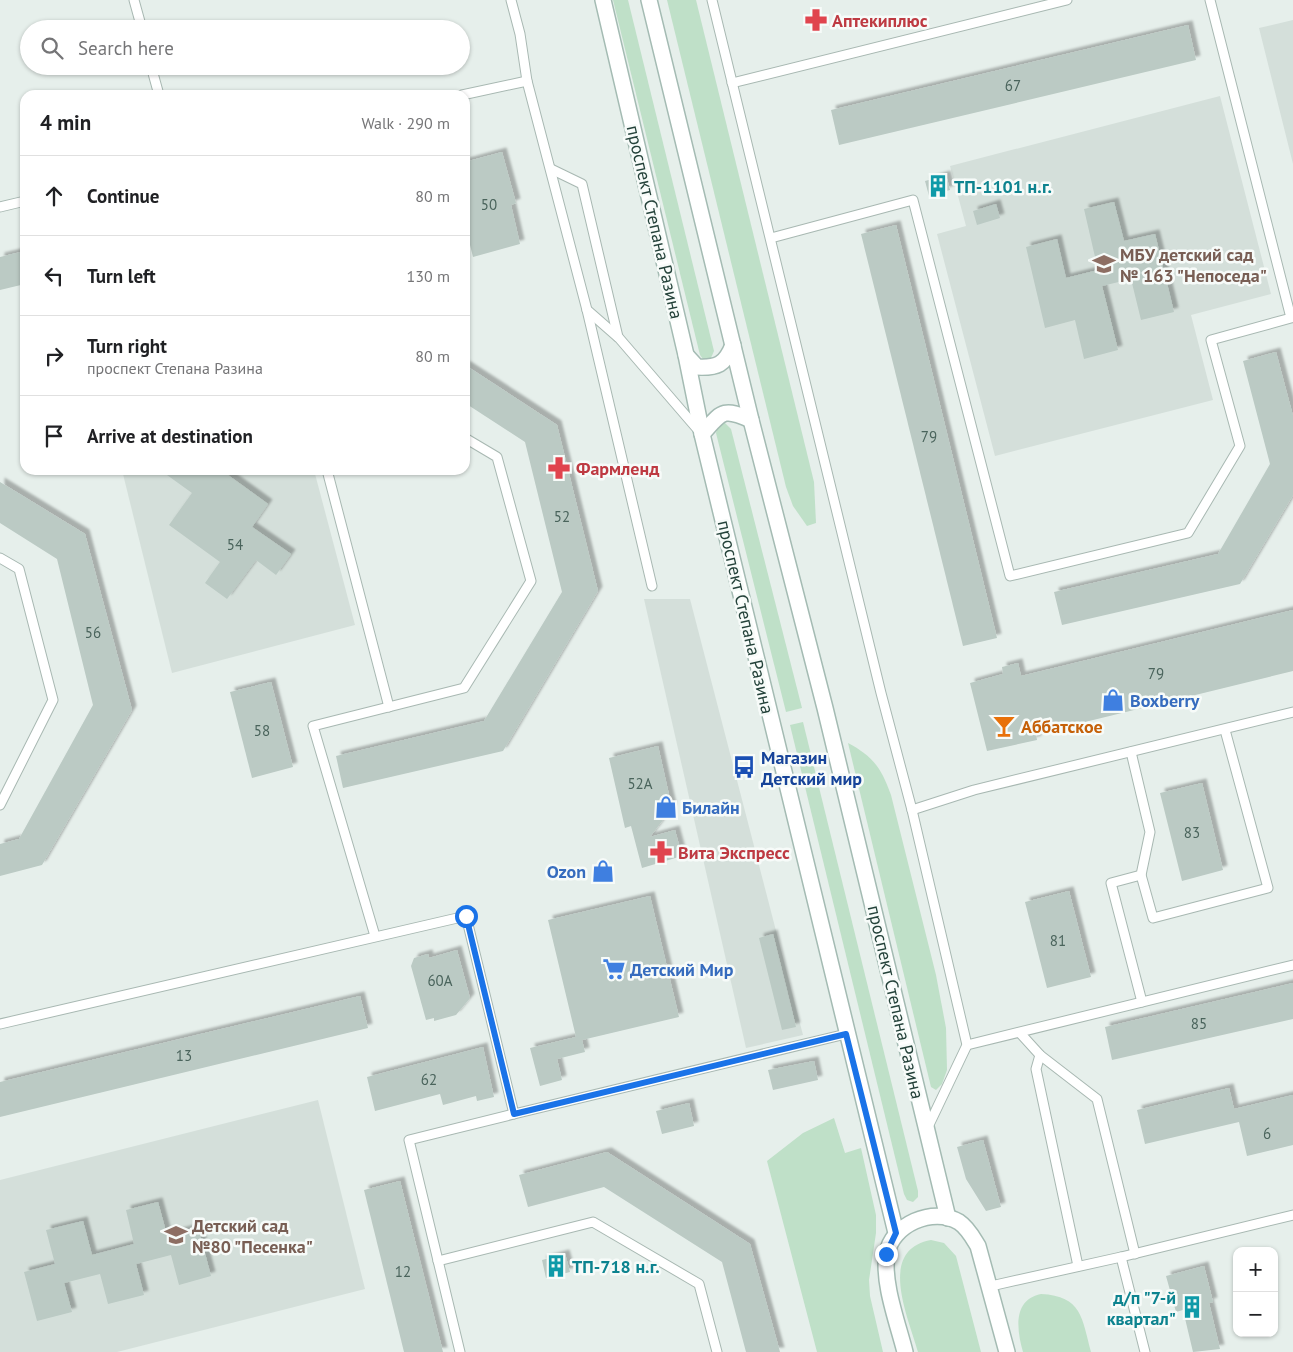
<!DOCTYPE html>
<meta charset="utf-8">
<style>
:root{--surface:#fff;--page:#f6f6f6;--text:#202124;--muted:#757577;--line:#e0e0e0}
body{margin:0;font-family:"PT Sans",sans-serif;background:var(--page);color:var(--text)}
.controls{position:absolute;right:15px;bottom:15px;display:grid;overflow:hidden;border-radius:10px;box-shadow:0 1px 4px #0004}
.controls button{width:45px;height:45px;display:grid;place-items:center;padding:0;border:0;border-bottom:1px solid var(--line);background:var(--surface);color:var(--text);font:25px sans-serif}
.stop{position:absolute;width:15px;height:15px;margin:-11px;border:4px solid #1a73e8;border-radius:50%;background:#fff}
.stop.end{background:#1a73e8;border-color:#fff;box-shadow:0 1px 5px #0008}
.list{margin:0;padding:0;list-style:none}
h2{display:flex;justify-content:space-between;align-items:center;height:65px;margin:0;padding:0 20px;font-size:21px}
h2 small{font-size:16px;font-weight:400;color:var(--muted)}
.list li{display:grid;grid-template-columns:32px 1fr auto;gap:15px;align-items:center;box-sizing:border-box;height:80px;padding:0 20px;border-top:1px solid var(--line)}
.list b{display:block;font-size:19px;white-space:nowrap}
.list p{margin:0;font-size:16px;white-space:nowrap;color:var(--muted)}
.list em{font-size:16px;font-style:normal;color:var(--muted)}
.icon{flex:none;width:28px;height:28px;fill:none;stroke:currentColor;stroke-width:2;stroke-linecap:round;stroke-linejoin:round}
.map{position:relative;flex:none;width:1293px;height:1352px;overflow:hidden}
.search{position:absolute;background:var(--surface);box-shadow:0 1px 4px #0004;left:20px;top:20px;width:450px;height:55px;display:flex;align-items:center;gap:12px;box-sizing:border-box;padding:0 18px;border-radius:28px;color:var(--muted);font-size:19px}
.panel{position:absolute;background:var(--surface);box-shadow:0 1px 4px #0004;left:20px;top:90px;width:450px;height:385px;border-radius:15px}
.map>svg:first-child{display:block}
.built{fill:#d4dfda}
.green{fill:#bfe0c8}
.building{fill:#bbcac4;filter:url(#shadow)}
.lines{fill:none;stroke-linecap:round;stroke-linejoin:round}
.lane-casing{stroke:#a8b8b2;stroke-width:11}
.secondary-casing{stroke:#a4bbb3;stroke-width:18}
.lane{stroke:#fff;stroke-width:9}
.secondary{stroke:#fff;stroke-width:15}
.route{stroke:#1a73e8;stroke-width:6}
.labels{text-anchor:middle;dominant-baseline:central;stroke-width:5;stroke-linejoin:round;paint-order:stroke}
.number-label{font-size:15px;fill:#4a645c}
.health-label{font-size:18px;font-weight:bold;fill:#be3a42;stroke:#f7fbf9;text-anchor:start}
.culture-label{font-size:18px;font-weight:bold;fill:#0d838f;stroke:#f7fbf9;text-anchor:start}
.street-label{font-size:18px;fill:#24423a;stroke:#f7fbf9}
.education-label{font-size:18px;font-weight:bold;fill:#785e54;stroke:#f7fbf9;text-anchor:start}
.shop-label{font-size:18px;font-weight:bold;fill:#366cbe;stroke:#f7fbf9;text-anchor:start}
.food-label{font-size:18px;font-weight:bold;fill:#c56008;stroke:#f7fbf9;text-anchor:start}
.transit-label{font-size:18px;font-weight:bold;fill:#164399;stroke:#f7fbf9;text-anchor:start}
</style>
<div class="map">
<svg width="1293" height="1352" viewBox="0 0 1293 1352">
<defs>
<filter id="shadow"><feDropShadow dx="4.5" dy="-4.5" stdDeviation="1" flood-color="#0004"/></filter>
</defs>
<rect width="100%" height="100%" fill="#e6efeb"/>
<g class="built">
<path d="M1293 20V164L1259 28Z"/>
<path d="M1220 96 1271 294 1191 315 1213 400 995 456 937 234 966 226 950 166Z"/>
<path d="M122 470H314L355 625 172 673Z"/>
<path d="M644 599H690L803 1035 746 1048Z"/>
<path d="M318 1100 365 1289 117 1352H0V1180Z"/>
</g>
<g class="green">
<path d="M613 0H628L714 351 710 360 703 359 700 355Z"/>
<path d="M667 0H696L814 482 816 523 807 526 793 506 786 487Z"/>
<path d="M724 422 731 429 802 708 786 712 716 433 718 427Z"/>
<path d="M803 722 918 1191V1197L913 1202 907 1200 904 1194 790 725Z"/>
<path d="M848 743C874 757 881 768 891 795L936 975 946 1028 947 1070 942 1084 936 1090 931 1087Z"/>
<path d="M834 1118 845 1153 861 1148 876 1215V1233L869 1280 870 1296 883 1352H817L767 1161 803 1133Z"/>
<path d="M931 1240 944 1243 956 1256 981 1352H918C908 1316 877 1250 931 1240Z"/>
<path d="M1041 1294C1082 1296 1082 1318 1091 1352H1023C1017 1331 1012 1300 1041 1294Z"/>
</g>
<g class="building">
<path d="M1188 25 1196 60 839 145 831 110Z"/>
<path d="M502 152 516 203 511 205 520 244 473 257 465 225V162Z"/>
<path d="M946 175 950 190 929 196 925 181Z"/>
<path d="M1114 202 1124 241 1155 234 1174 312 1141 320 1131 279 1102 286 1118 350 1084 359 1075 320 1045 328 1026 247 1057 239 1066 278 1098 270 1084 209Z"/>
<path d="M996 204 1000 218 977 225 973 211Z"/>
<path d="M896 225 997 638 963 646 861 234Z"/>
<path d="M25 251V284L0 290V257Z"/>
<path d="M1276 352 1293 416V495L1240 584 1062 625 1054 592 1218 554 1270 464 1243 361Z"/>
<path d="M465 365 557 425 598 591 503 751 343 788 336 756 484 721 562 592 525 442 465 403Z"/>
<path d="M160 470H221L268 504 252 527 291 554 276 575 256 560 227 599 205 583 220 562 169 525 192 493Z"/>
<path d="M0 482 85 534 132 710 42 865 0 876V844L19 839 93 705 57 559 0 523Z"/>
<path d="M1293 610V671L1036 734 1037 740 987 751 970 683 1003 674 1002 667 1018 663 1021 676Z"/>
<path d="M271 682 293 767 252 778 230 692Z"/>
<path d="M658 746 672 808 650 837 675 830 682 856 642 868 631 826 625 828 609 758Z"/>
<path d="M1202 783 1223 870 1182 881 1160 793Z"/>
<path d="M1069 891 1091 977 1047 988 1025 902Z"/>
<path d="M650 896 679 1017 582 1040 585 1052 557 1059 562 1080 540 1086 530 1048 576 1037 548 920Z"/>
<path d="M773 934 796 1027 782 1030 759 938Z"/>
<path d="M457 950 470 998 456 1015 434 1021V1018L426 1020 411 966 414 958 428 954 429 958Z"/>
<path d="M1293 983V1019L1112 1060 1105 1027Z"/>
<path d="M360 996 368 1028 0 1117V1082Z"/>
<path d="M483 1047 494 1097 477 1101 476 1096 443 1105 440 1094 375 1111 367 1077Z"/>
<path d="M814 1061 818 1080 773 1090 768 1070Z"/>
<path d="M1229 1088 1234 1109 1293 1095V1145L1247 1156 1239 1122 1145 1144 1137 1110Z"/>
<path d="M689 1103 694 1126 662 1134 656 1111Z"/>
<path d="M983 1140 1001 1207 986 1211 966 1179 957 1147Z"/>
<path d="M607 1152 750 1244 780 1352H746L722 1262 604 1187 528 1207 519 1175Z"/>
<path d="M400 1181 443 1352H404L364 1190Z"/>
<path d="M158 1202 167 1235 198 1227 211 1276 179 1285 171 1255 136 1264 144 1295 108 1304 100 1274 64 1283 72 1312 37 1321 24 1272 55 1264 46 1230 83 1221 92 1255 134 1244 126 1210Z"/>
<path d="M565 1254 570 1272 546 1278 542 1260Z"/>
<path d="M1204 1266 1213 1302 1209 1303 1220 1349 1193 1352 1183 1310 1176 1312 1166 1276Z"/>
</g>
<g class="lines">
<defs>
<g id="lane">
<path d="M134 0 142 29"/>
<path d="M511 0 520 34 527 81 587 310 619 338 699 431"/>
<path d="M712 0 881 693 912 810 967 1045 927 1129"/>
<path d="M151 66 159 95"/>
<path d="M732 83 1067 0"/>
<path d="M462 95 527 81"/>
<path d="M551 169 582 184 618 337"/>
<path d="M0 207 25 201"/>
<path d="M771 238 913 200 1010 576 1188 533 1240 446 1211 340 1291 318 1210 0"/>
<path d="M587 310 652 586"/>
<path d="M327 470 389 707"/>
<path d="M0 558 19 569 53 700 0 805"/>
<path d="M1131 752 1150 832 1141 875 1111 883 1142 1002"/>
<path d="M912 810 974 790 1293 712"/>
<path d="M1141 875 1153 918 1268 888 1225 730"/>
<path d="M375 936 313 726 464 688 531 581 497 457 465 438"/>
<path d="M0 1024 466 916 514 1114 846 1034"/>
<path d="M1020 1033 1040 1055 1097 1099 1135 1254"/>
<path d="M967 1045 1293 965"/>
<path d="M1040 1055 1036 1069 1078 1266"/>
<path d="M1121 1257 1293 1215"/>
<path d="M438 1261 593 1222 699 1284 717 1352"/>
<path d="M991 1286 1121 1257 1145 1352"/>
<path d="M460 1352 409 1140 514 1114"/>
</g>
<g id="secondary">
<path d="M603 0 686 355 702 434 896 1233"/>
<path d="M649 0 751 420 825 708 948 1218"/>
<path d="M686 355 697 367C717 368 725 365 733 345"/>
<path d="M702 434C722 412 722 407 751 420"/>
<path d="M905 1352C898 1324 882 1282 887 1254 891 1225 933 1206 959 1222 968 1228 973 1238 978 1246L1007 1352"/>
</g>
</defs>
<use href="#lane" class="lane-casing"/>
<use href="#secondary" class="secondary-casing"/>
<use href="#lane" class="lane"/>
<use href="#secondary" class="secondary"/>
</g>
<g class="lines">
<path class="route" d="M466 916 514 1114 846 1034 896 1233 886 1254"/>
</g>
<defs>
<symbol id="pharmacy-bare" viewBox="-9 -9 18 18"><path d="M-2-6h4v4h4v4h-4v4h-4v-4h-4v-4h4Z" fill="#e0444e" stroke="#f7fbf9" stroke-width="2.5" paint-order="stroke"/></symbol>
<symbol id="building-bare" viewBox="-9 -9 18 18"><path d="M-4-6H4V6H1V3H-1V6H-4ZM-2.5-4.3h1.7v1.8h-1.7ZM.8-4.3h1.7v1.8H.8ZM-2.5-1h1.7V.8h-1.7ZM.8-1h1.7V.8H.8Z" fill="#0f9aa8" stroke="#f7fbf9" stroke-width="2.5" paint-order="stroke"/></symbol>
<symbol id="school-bare" viewBox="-9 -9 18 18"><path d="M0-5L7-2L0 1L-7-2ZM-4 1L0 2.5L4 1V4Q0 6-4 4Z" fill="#8d6e63" stroke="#f7fbf9" stroke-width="2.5" paint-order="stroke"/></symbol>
<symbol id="shop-bare" viewBox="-9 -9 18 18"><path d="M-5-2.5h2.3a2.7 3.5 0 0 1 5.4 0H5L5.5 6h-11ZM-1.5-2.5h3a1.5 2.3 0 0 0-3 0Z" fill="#3f7fe0" stroke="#f7fbf9" stroke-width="2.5" paint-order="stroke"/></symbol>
<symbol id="bar-bare" viewBox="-9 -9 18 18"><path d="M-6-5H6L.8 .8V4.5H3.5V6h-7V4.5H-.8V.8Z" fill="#e8710a" stroke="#f7fbf9" stroke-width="2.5" paint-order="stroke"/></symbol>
<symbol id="bus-bare" viewBox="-9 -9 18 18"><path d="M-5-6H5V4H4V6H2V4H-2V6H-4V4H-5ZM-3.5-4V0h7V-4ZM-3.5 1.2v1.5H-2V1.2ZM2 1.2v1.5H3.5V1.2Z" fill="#1a4fb4" stroke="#f7fbf9" stroke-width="2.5" paint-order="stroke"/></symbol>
<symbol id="supermarket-bare" viewBox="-9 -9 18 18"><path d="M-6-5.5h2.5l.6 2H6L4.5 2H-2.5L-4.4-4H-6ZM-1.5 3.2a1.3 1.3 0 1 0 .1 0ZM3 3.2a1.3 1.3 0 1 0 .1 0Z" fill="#3f7fe0" stroke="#f7fbf9" stroke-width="2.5" paint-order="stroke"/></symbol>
</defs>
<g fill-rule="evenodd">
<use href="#pharmacy-bare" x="800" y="4" width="32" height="32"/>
<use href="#building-bare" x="922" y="170" width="32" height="32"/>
<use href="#school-bare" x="1088" y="248" width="32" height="32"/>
<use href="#pharmacy-bare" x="543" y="452" width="32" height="32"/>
<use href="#shop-bare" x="1097" y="684" width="32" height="32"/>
<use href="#bar-bare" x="988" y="710" width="32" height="32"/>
<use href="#bus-bare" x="728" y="751" width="32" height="32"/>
<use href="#shop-bare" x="650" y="791" width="32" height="32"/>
<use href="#pharmacy-bare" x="645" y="836" width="32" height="32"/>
<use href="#shop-bare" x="587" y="855" width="32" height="32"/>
<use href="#supermarket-bare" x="598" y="953" width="32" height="32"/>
<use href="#school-bare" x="160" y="1219" width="32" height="32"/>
<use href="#building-bare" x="540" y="1250" width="32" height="32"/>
<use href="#building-bare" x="1176" y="1291" width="32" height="32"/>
</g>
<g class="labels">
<g class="number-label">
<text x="1013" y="85">67</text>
<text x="489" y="204">50</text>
<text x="929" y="436">79</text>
<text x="562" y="516">52</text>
<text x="235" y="544">54</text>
<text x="93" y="632">56</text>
<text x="1156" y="673">79</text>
<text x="262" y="730">58</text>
<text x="640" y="783">52А</text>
<text x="1192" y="832">83</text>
<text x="1058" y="940">81</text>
<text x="440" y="980">60А</text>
<text x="1199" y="1023">85</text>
<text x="184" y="1055">13</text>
<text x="429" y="1079">62</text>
<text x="1267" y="1133">6</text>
<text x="403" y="1271">12</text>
</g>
<g class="health-label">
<text x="832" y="20">Аптекиплюс</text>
<text x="576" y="468">Фармленд</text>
<text x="678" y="852">Вита Экспресс</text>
</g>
<g class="culture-label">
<text x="954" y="186">ТП-1101 н.г.</text>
<text x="572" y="1266">ТП-718 н.г.</text>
<text x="1176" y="1297" text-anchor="end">д/п "7-й<tspan x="1176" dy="21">квартал"</tspan></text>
</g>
<g class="street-label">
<text transform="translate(655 222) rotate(77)">проспект Степана Разина</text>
<text transform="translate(746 617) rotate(77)">проспект Степана Разина</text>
<text transform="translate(896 1002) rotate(77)">проспект Степана Разина</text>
</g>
<g class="education-label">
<text x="1120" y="254">МБУ детский сад<tspan x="1120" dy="21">№ 163 "Непоседа"</tspan></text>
<text x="192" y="1225">Детский сад<tspan x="192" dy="21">№80 "Песенка"</tspan></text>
</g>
<g class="shop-label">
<text x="1130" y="700">Boxberry</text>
<text x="682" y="807">Билайн</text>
<text x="586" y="871" text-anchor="end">Ozon</text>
<text x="630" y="969">Детский Мир</text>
</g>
<g class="food-label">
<text x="1021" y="726">Аббатское</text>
</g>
<g class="transit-label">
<text x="761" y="757">Магазин<tspan x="761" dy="21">Детский мир</tspan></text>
</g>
</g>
</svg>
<div class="controls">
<button>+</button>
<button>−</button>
</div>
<div class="stop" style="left:466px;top:916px"></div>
<div class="stop end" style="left:886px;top:1254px"></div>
<div class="search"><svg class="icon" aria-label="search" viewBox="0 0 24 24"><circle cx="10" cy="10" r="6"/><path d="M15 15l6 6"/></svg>Search here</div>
<section class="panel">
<h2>4 min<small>Walk · 290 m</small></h2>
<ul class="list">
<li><svg class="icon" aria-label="ahead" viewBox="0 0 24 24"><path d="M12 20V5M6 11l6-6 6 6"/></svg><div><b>Continue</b></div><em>80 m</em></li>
<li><svg class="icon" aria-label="left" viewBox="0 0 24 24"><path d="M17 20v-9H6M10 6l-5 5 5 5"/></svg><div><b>Turn left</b></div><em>130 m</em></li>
<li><svg class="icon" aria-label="right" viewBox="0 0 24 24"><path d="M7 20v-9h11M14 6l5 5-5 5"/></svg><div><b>Turn right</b><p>проспект Степана Разина</p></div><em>80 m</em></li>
<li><svg class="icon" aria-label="arrive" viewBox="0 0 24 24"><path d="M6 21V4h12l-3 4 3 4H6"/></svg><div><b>Arrive at destination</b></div></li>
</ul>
</section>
</div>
